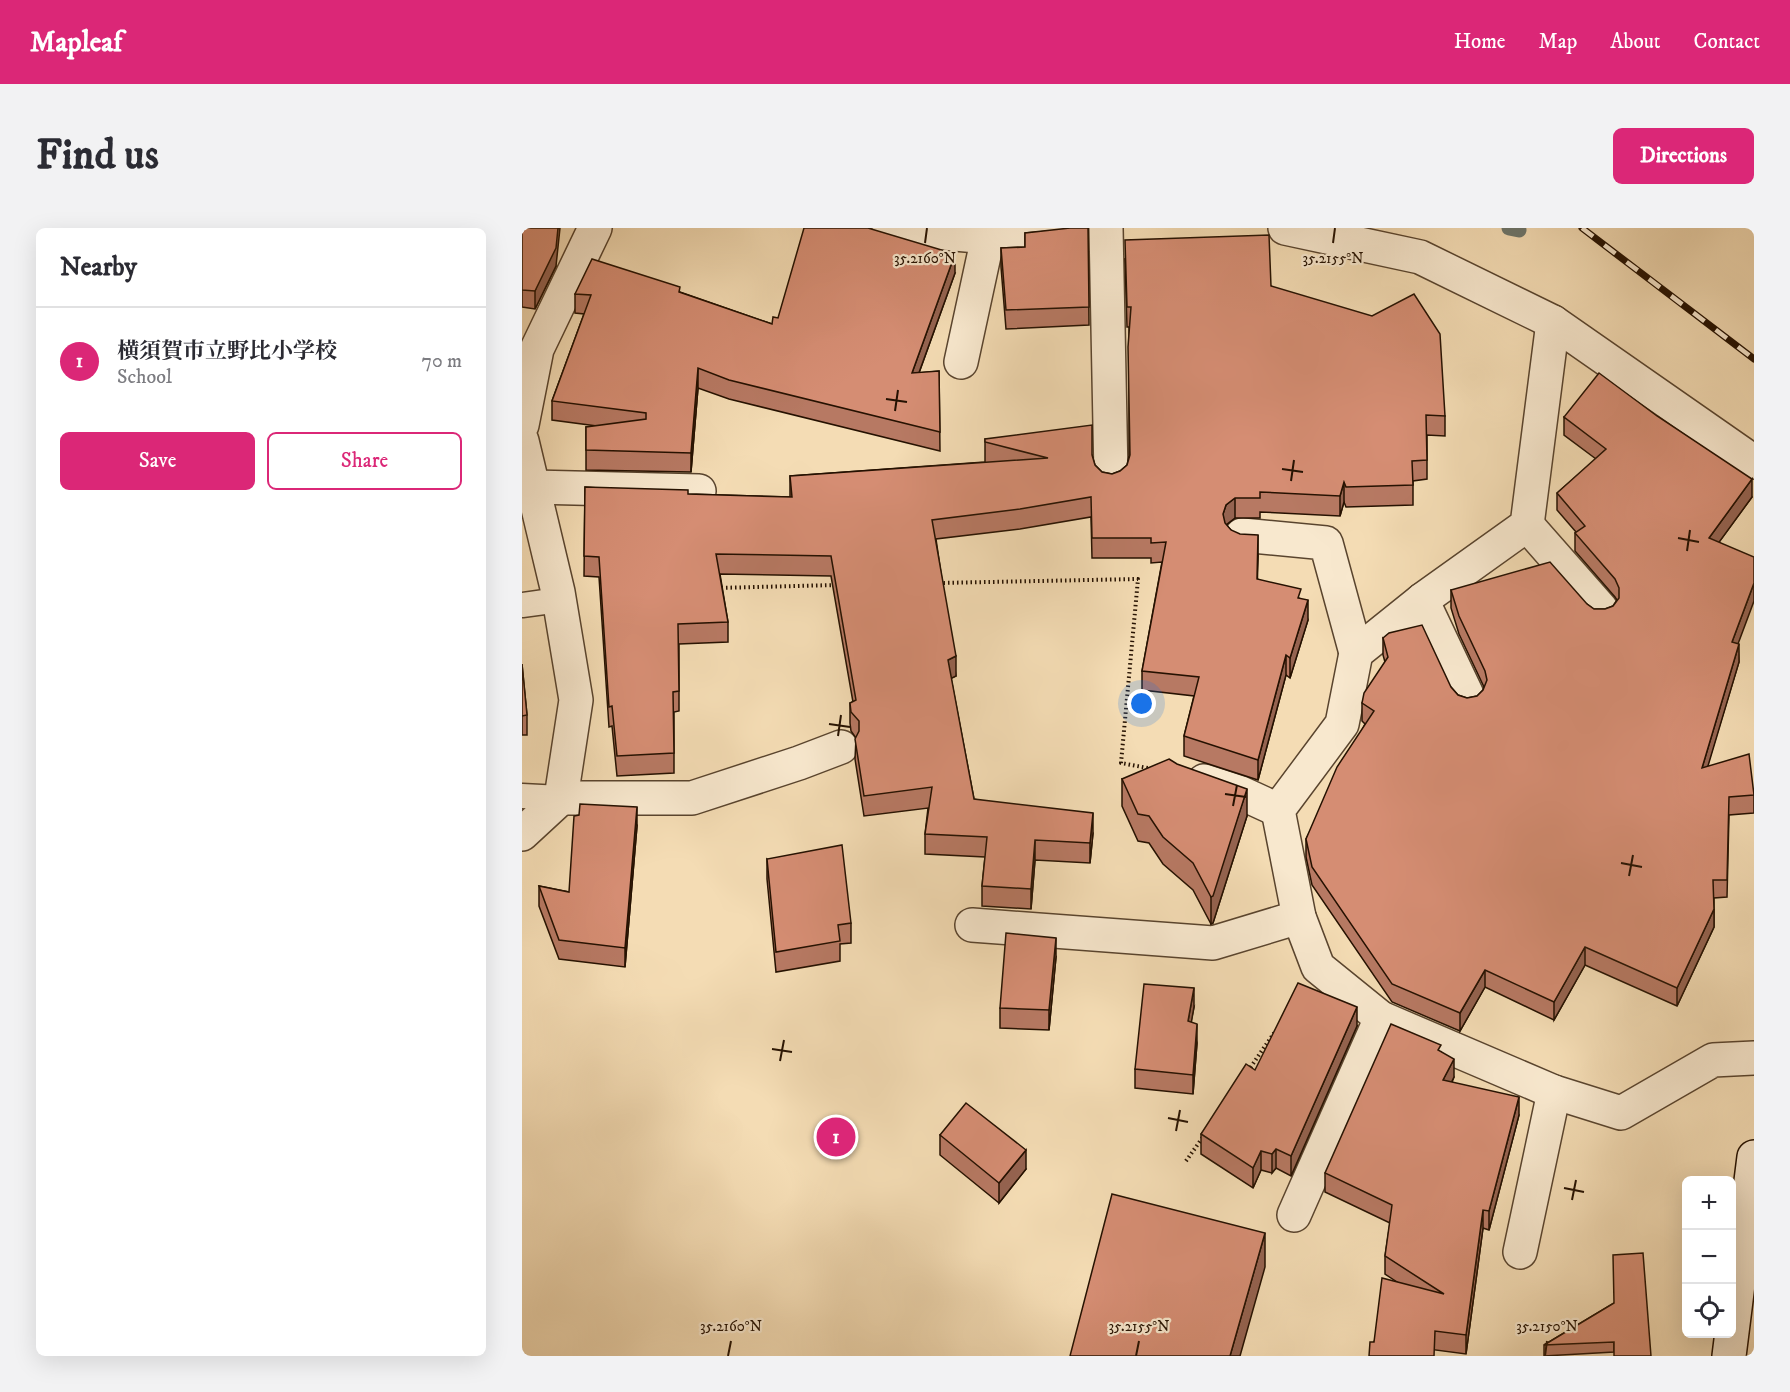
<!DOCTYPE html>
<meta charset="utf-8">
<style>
:root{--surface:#fff;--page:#f2f2f3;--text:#2b2b33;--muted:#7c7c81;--line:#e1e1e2;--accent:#db2777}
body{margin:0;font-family:"IM FELL DW Pica","Noto Serif JP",serif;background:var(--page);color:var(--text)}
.controls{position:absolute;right:18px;bottom:18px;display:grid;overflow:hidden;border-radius:9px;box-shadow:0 6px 24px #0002}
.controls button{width:54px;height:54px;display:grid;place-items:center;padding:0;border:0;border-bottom:2px solid var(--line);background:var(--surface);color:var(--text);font:30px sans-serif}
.you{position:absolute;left:620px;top:476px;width:21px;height:21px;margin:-15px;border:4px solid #fff;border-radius:50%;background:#1a73e8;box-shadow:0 0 0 9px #1a73e833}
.badge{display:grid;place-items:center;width:39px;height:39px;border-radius:50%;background:var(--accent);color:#fff;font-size:20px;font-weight:700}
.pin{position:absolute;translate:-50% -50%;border:3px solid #fff;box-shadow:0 2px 6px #0006}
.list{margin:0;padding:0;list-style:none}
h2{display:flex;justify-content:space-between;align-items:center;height:78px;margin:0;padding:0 24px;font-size:26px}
h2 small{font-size:20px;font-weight:400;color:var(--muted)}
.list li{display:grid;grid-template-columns:39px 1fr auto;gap:18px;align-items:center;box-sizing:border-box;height:108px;padding:0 24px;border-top:2px solid var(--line)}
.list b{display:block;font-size:22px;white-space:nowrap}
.list p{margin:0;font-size:20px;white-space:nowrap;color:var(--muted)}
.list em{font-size:20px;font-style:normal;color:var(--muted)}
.actions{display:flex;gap:12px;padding:18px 24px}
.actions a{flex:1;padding:14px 0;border:2px solid var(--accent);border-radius:9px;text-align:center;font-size:21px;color:var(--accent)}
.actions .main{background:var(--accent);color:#fff}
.icon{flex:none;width:33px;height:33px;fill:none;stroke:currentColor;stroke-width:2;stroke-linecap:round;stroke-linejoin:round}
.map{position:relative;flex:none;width:1232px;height:1128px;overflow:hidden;border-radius:9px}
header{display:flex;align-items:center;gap:36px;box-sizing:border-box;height:84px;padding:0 30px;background:var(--accent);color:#fff}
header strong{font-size:28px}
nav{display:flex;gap:33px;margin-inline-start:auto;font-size:21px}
.intro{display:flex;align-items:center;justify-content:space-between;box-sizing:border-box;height:144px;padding:0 36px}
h1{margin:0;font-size:42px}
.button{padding:15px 27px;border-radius:9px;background:var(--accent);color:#fff;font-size:21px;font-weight:700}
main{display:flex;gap:36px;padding:0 36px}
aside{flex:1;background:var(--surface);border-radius:9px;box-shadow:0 6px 24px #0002}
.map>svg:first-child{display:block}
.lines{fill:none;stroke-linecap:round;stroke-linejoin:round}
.stream{stroke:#6d766c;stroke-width:15}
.lane-casing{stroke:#59442e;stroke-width:27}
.street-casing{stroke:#59442e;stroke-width:36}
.secondary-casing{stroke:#251101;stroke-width:36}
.path{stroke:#251101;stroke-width:4;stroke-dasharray:1.5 3;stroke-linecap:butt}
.lane{stroke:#f8e8ce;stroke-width:24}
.street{stroke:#f8e8ce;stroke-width:33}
.secondary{stroke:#f8e8ce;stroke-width:33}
.rail-casing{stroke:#251101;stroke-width:7}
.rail{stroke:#f8e8ce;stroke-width:4.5;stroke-dasharray:14;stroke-linecap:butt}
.wall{fill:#b77963;stroke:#251101;stroke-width:1.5}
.shaded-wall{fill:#956350;stroke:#251101;stroke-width:1.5}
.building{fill:#d58d73;stroke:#251101;stroke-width:1.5}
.ticks{fill:none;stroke:#251101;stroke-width:2}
.ticks-label{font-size:15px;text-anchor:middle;fill:#251101;stroke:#f8e8ce;stroke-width:4.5;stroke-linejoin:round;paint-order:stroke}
</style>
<header>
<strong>Mapleaf</strong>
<nav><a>Home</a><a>Map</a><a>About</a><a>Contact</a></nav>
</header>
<div class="intro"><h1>Find us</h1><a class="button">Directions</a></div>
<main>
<aside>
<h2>Nearby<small></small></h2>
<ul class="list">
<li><span class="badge">1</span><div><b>横須賀市立野比小学校</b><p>School</p></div><em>70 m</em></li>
</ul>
<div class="actions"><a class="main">Save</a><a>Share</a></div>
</aside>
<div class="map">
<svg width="1232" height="1128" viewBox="0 0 1232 1128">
<rect width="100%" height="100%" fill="#f4dcb4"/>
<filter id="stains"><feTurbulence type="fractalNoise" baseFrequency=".00333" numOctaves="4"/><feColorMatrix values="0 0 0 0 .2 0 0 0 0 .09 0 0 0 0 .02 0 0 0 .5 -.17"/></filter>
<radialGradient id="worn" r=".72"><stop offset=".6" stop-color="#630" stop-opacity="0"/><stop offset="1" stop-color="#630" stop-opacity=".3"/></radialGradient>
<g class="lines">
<path class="stream" d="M987 0 997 2"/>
<defs>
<g id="lane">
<path d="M0 377 37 372"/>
<path d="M0 568 39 570"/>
</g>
<g id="street">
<path d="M367 0 466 9 546 0"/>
<path d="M584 0 589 247"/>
<path d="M763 0 898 29 1031 94 1232 234"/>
<path d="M1031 94 1005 297 900 372 834 425 820 496 756 582 777 689 796 739 859 790 1032 864 1099 885 1191 832 1232 830"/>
<path d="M439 134 466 9"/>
<path d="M0 197 15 121 73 0"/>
<path d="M0 213 36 364 54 472 39 570 0 606"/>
<path d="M11 259 177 263"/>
<path d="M1005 297 1079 381"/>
<path d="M720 307 804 315 834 425"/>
<path d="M900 372 946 469"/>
<path d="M682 553 719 565 756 582"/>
<path d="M39 570H170L277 535 319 519"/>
<path d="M450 697 691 715 777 689"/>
<path d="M772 987 859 790"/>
<path d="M998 1024 1032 864"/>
</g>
<path id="secondary" d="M1207 1128 1232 929"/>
</defs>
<use href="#lane" class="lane-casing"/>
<use href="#street" class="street-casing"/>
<use href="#secondary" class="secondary-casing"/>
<g class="path">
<path d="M417 355 616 351 599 535 631 541"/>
<path d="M195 360 314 357"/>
<path d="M726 843 752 805"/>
<path d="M664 933 681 909"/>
</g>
<use href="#lane" class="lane"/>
<use href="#street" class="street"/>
<use href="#secondary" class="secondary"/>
<defs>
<path id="rail" d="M1060 0 1232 131"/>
</defs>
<use href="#rail" class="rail-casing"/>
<use href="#rail" class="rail"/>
</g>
<g class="wall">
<path d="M0 0 34 38 13 81 0 79Z"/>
<path d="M566 0 567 97 484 101 479 39V20L503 19V5Z"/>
<path d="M603 31 749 58 923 188V208L905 207V251L891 253V277L824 279 822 274 818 288 738 284V290H713L704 297 709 302 736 327 735 351 779 371 786 392 768 450 764 447 736 552 662 528V508L672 468 620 462V443L640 334 629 335V330H570L569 289 498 301 414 311 434 448 429 450 452 571 571 605 568 635 513 632 509 681 460 678V658L463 629 403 626V606L406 580 342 588 333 531 334 510 329 503 328 495V475L331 474 309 348 198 346 206 394V414L157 416V483L152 484V545L95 548 90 498 87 499 77 349 62 348 63 259 166 266 268 269V248L463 234V211L570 227 573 237 580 244 590 246 598 243 605 237 607 228V99H605Z"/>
<path d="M433 45 397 145 417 143 418 223 207 171 176 160 169 244 64 242V199L75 198 30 192V173L62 86 53 85V66L158 64 250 96 256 90Z"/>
<path d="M1042 189 1230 269 1197 314 1216 416 1217 434 1185 539 1232 562V585L1207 587 1205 669 1192 670V699L1155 778 1063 737 1032 792 963 759 938 803 870 774 790 657 784 629V611L843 496 840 493V475L863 434 861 427V410L929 459 936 467 945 470 955 468 961 462 962 459 937 406 929 380V362L1065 376 1072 381H1083L1091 378 1095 372 1093 369 1053 323V305L1054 304 1035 282V265L1074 231 1042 207Z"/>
<path d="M0 436 5 487V507H0Z"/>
<path d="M600 551 725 588 691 695 689 696 671 662 641 636 627 615 616 613 600 578Z"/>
<path d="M115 598 103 739 37 731 17 678V658L47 664Z"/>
<path d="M245 631 329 695V715L318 716V733L254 744 245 651Z"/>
<path d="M534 729 527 802 478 800V780Z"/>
<path d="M672 779 669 794 675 815 671 866 613 860V841Z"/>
<path d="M835 798 769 948 754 940 750 945 739 942 731 960 679 926V906L733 842Z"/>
<path d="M919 824 932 849 930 854 997 887 967 1002 961 1000 944 1126 852 1114 875 1054 863 1046V1028L868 995 803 964V945Z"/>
<path d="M418 907 504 941 477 975 418 927Z"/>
<path d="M1092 1075V1124L1022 1128V1117Z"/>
</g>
<g class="shaded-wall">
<path d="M36 0H38L34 38 13 81V63Z"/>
<path d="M433 26V45L390 164V145Z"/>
<path d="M176 140V160L169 244V225Z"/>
<path d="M1230 251V269L1187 328V310Z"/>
<path d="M822 254V274L818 288V268Z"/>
<path d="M713 270V290L704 297 701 306V286L704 277Z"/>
<path d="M736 307V327L735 371V351Z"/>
<path d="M1232 355V373L1210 432V414Z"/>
<path d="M786 372V392L768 450V430Z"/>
<path d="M1217 416V434L1180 558V540Z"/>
<path d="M764 427V447L736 552V532Z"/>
<path d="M434 428V448L426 452V432Z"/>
<path d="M725 561V588L691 695 689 696V669Z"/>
<path d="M115 579V598L103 739V720Z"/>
<path d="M571 585V605L568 635V615Z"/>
<path d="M513 612V632L509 681V661Z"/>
<path d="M1192 681V699L1155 778V760Z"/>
<path d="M534 710V729L527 802V782Z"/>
<path d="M1063 719V737L1032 792V774Z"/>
<path d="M963 742V759L938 803V785Z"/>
<path d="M672 760V779L666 813V793Z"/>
<path d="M835 779V798L769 948V928Z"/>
<path d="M675 796V815L671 866V847Z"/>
<path d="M932 831V849L921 871V852Z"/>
<path d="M997 869V887L967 1002V983Z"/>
<path d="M754 921V940L750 945V926Z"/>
<path d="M504 922V941L477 975V955Z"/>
<path d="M739 923V942L731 960V940Z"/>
<path d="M961 982V1000L944 1126V1107Z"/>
<path d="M743 1005V1039L718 1128H708Z"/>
</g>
<g class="building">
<path d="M0 0H36L34 20 13 63 0 62Z"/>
<path d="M282 0H346L433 26 390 145 417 143 418 204 207 152 176 140 169 225 64 222V199L124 191V185L30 173 69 67 53 66 70 31 158 59 157 64 250 96 251 89 256 90Z"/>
<path d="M548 0H566L567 79 484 82 479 20 503 19V5Z"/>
<path d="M747 7 749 58 850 88 892 66 918 106 923 188 904 187 905 232 890 233 891 257 824 259 822 254 818 268 738 264V270H713L704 277 701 286 703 295 709 302 718 306 736 307 735 351 779 361 776 370 786 372 768 430 764 427 736 532 662 508 677 449 620 443 644 314 629 315V310H570L569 269 498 281 410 292 434 428 426 432 452 571 571 585 568 615 513 612 509 661 460 658 465 609 403 606 410 559 342 568 333 511 337 503V493L329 484 328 475 334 472 309 328 194 326 206 394 156 396 157 463 151 464 152 525 95 528 90 478 87 479 77 329 62 328 63 259 166 262V266L270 269 268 248 526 230 463 214V211L570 197V227L573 237 580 244 590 246 598 243 605 237 608 227 606 119 609 79H605L603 12Z"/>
<path d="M1077 145 1135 188 1230 251 1187 310 1232 329V355L1210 414 1217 416 1180 540 1227 526 1232 567 1207 569 1205 652H1191L1192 681 1155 760 1063 719 1032 774 963 742 938 785 870 756 790 639 784 611 815 539 852 483 840 475 842 465 866 429 861 410 867 405 900 397 929 459 936 467 945 470 955 468 961 462 965 452 963 443 937 388 929 362 1028 334 1065 376 1072 381H1083L1091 378 1097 370V360L1093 351 1053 305 1063 298 1035 265 1084 221 1042 189Z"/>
<path d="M0 436 5 487 0 488Z"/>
<path d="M647 531 655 536 725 561 691 668 689 669 671 635 641 609 627 588 616 586 600 551Z"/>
<path d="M58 576 115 579 103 720 37 712 17 658 47 664 52 588 57 587Z"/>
<path d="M320 617 329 695 316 697 318 713 254 724 245 631Z"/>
<path d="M484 705 534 710 527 782 478 780Z"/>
<path d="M776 755 835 779 769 928 754 921 750 926 739 923 731 940 679 906 724 836 733 842Z"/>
<path d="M622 756 672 760 666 793 675 796 671 847 613 841Z"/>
<path d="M869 796 919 817 916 822 932 831 921 852 997 869 967 983 961 982 944 1107 913 1103 912 1128H847L848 1114H852L860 1050 922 1066 863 1028 870 977 803 945Z"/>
<path d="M444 875 504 922 477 955 418 907Z"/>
<path d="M590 966 743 1005 708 1128H548Z"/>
<path d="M1121 1025 1129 1128H1092V1114L1022 1117 1092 1075 1091 1027Z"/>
</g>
<path class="ticks" d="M403 15 405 0M811 15 813 0M364 171 385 174M373 183 376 162M760 241 781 244M769 253 772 232M1156 310 1177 314M1165 323 1168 302M307 496 328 499M316 508 319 487M703 566 724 569M711 578 715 557M1099 635 1120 639M1107 648 1111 627M250 821 270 824M258 833 262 812M646 890 666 894M654 903 658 882M1042 960 1062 964M1050 972 1054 952M206 1128 209 1113M614 1128 617 1113M1023 1128 1025 1113"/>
<g class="ticks-label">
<text x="403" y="35">35.2160°N</text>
<text x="811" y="35">35.2155°N</text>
<text x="209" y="1103">35.2160°N</text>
<text x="617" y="1103">35.2155°N</text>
<text x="1025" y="1103">35.2150°N</text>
</g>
<rect width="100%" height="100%" filter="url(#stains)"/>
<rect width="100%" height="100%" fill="url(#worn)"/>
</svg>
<div class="controls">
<button>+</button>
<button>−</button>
<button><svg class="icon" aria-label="locate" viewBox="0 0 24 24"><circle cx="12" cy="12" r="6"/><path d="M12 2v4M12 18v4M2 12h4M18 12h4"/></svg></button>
</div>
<div class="you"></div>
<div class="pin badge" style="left:314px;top:909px">1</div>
</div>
</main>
